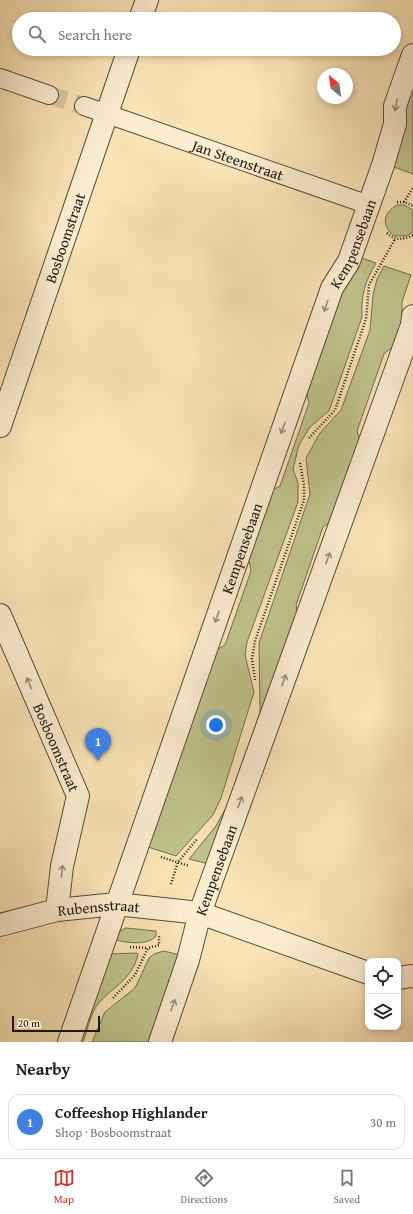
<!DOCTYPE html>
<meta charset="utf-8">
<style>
:root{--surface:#fff;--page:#f6f6f6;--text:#202124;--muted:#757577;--line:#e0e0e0;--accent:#d93025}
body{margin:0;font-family:"Gentium Book Plus",serif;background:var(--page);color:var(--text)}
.controls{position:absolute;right:12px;bottom:12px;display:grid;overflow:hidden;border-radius:8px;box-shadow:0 2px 6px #0003}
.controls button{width:36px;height:36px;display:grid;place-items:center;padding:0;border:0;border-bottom:1px solid var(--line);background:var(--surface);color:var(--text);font:20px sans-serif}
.compass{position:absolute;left:317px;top:68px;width:36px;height:36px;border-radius:50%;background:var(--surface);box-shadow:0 2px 6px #0003;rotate:331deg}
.scale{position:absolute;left:12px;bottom:10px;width:88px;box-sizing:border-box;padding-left:4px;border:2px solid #21180f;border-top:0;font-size:11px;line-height:14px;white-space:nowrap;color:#21180f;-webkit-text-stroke:3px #fbedd0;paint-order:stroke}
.you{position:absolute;left:216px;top:725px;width:14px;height:14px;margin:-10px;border:3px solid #fff;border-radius:50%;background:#1a73e8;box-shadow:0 0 0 6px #1a73e833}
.badge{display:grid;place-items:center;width:26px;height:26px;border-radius:50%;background:var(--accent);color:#fff;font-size:13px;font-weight:700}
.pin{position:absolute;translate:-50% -33px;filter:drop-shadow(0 1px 2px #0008)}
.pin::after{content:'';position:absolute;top:21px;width:14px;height:12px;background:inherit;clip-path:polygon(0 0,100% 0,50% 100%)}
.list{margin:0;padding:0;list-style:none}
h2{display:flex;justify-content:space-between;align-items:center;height:52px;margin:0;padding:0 16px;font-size:17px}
h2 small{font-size:13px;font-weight:400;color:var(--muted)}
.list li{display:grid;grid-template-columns:26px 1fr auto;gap:12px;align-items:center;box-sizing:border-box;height:56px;margin:0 8px 8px;padding:0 8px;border:1px solid var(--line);border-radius:12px}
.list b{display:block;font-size:15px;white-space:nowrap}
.list p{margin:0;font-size:13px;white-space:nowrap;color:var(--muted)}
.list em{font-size:13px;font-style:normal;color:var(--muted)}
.icon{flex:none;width:22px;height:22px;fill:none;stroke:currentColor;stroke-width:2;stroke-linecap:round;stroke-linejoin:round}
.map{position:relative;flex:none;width:413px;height:1042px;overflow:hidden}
.search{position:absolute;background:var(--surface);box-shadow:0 2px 6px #0003;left:12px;right:12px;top:12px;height:44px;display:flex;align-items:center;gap:10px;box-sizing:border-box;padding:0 14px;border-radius:22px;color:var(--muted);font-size:15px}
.sheet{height:116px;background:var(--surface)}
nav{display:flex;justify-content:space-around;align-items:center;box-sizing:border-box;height:56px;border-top:1px solid var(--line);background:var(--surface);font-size:11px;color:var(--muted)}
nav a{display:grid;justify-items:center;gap:2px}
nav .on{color:var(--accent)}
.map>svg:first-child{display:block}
.green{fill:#c0c38c;stroke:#706e4e}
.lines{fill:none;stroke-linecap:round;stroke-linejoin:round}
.pedestrian-tunnel{stroke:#d9c59d;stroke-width:18;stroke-dasharray:18 9;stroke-linecap:butt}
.pedestrian-casing{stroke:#574b39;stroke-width:20}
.minor-casing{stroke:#574b39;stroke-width:24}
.tertiary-casing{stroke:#574b39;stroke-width:24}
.path{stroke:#21180f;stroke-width:2.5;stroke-dasharray:1 2;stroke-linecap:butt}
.pedestrian{stroke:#fbedd0;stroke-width:18}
.minor{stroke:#fbedd0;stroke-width:22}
.tertiary{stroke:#fbedd0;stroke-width:22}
.oneway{stroke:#998d79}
.labels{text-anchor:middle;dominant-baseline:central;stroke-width:3.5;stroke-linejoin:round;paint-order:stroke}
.street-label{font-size:15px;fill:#21180f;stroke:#fbedd0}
</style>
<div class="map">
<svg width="413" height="1042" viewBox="0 0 413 1042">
<rect width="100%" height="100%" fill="#f9e4b6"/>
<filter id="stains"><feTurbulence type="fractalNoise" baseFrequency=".005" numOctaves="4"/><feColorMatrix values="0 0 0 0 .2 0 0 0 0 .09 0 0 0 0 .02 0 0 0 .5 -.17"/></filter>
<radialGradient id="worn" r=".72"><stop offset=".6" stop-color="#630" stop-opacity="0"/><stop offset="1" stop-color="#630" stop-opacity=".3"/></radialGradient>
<g class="green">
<path d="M413 82V174L391 166 402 114Z"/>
<path d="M397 205H404L413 210V232L406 236H394C381 225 383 213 397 205Z"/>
<path d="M359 257 376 263C365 282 361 294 362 317L329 411 310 427 299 445 293 469 298 483V502L247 642 245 655 254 692 221 798 213 815 176 856 148 847 214 651 225 645 251 571 248 554 269 492 280 486 309 403 306 390 343 287Z"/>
<path d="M384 266 411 275 402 302V320L393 346 384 354 357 431 361 444 333 520 323 527 296 605 299 619 213 865 189 859 216 826 227 806 260 713 259 643 310 494 306 458 320 433 341 410 370 330 373 295 377 279Z"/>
<path d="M126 928 156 931V936C149 946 124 943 114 939L118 932Z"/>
<path d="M164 951 180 955 150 1042H92L105 1012 135 988 149 958 154 954Z"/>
<path d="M137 953 138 955C131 981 113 986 98 1004 91 1012 87 1032 83 1042H78L108 954Z"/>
</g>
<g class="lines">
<path class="pedestrian-tunnel" d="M49 95 84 106"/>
<defs>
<g id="pedestrian">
<path d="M0 78 49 95"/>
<path id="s1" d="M84 106 369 205"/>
</g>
<g id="minor">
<path d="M140 19 147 0"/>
<path id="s2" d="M0 426 129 49"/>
<path id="s3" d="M0 615 78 796 62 866 57 910"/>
<path id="s4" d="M69 1042 332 288 349 261 383 165 395 124V106L413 55"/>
<path id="s5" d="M160 1042 188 960 200 913 412 325 413 316"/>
</g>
<g id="tertiary">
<path id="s6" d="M0 925 57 910 116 904 200 913 368 973"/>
<path d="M398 978 413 976"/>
</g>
</defs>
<use href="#pedestrian" class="pedestrian-casing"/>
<use href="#minor" class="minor-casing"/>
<use href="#tertiary" class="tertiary-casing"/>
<g class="path">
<path d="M397 202H404L413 206"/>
<path d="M404 202 413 188"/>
<path d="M387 233C395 241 403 240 413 235"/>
<path d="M309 438 335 410 366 319 369 285 395 239"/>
<path d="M255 680 252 659 255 641 304 500V485L300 463"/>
<path d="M161 857 189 866"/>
<path d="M171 884 178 862 197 839"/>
<path d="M130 947 148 948"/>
<path d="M113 998 135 975 148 948 159 945V935"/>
</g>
<use href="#pedestrian" class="pedestrian"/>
<use href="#minor" class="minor"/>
<use href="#tertiary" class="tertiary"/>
</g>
<defs><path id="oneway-shaft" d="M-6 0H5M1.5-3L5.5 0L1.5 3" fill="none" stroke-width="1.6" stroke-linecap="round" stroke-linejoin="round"/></defs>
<g class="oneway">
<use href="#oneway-shaft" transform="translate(396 105) rotate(101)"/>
<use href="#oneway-shaft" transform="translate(326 306) rotate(109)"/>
<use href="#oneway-shaft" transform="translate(283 428) rotate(109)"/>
<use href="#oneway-shaft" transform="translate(328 558) rotate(-70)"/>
<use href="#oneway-shaft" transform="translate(217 617) rotate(109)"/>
<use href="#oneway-shaft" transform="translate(284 680) rotate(-70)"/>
<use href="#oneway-shaft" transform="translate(29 683) rotate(-113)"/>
<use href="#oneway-shaft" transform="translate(240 802) rotate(-70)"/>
<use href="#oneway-shaft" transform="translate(62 871) rotate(-83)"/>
<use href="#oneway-shaft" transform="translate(173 1005) rotate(-71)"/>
</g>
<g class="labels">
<g class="street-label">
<text stroke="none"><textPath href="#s1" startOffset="163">Jan Steenstraat</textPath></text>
<text stroke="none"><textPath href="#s2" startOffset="199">Bosboomstraat</textPath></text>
<text stroke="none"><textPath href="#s4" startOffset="848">Kempensebaan</textPath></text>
<text stroke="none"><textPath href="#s4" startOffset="523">Kempensebaan</textPath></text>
<text stroke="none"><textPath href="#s3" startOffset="144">Bosboomstraat</textPath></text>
<text stroke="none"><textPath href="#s5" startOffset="181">Kempensebaan</textPath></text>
<text stroke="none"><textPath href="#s6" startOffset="101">Rubensstraat</textPath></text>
</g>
</g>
<rect width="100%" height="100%" filter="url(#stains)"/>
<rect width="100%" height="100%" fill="url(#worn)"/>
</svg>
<div class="controls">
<button><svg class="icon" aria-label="locate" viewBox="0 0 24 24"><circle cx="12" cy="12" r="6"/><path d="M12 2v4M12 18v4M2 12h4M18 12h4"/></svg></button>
<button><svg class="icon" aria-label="layers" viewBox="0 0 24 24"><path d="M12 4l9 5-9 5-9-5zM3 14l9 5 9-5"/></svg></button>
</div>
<svg class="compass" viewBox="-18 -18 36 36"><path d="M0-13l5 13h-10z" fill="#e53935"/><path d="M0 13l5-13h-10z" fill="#757577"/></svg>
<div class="scale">20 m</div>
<div class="you"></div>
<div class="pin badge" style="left:98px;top:761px;background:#3f7fe0">1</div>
<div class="search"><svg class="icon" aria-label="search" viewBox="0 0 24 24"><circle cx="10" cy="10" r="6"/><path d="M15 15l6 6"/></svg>Search here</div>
</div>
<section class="sheet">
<h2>Nearby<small></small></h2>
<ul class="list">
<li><span class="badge" style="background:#3f7fe0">1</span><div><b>Coffeeshop Highlander</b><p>Shop · Bosboomstraat</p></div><em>30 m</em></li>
</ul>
</section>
<nav>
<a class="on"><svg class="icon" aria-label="map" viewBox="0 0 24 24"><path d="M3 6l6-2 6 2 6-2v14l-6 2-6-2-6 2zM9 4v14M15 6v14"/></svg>Map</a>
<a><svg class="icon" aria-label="directions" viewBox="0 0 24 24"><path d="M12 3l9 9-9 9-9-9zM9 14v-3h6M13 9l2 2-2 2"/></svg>Directions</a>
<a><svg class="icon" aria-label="saved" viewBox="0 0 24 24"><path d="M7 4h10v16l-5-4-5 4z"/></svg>Saved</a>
</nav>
